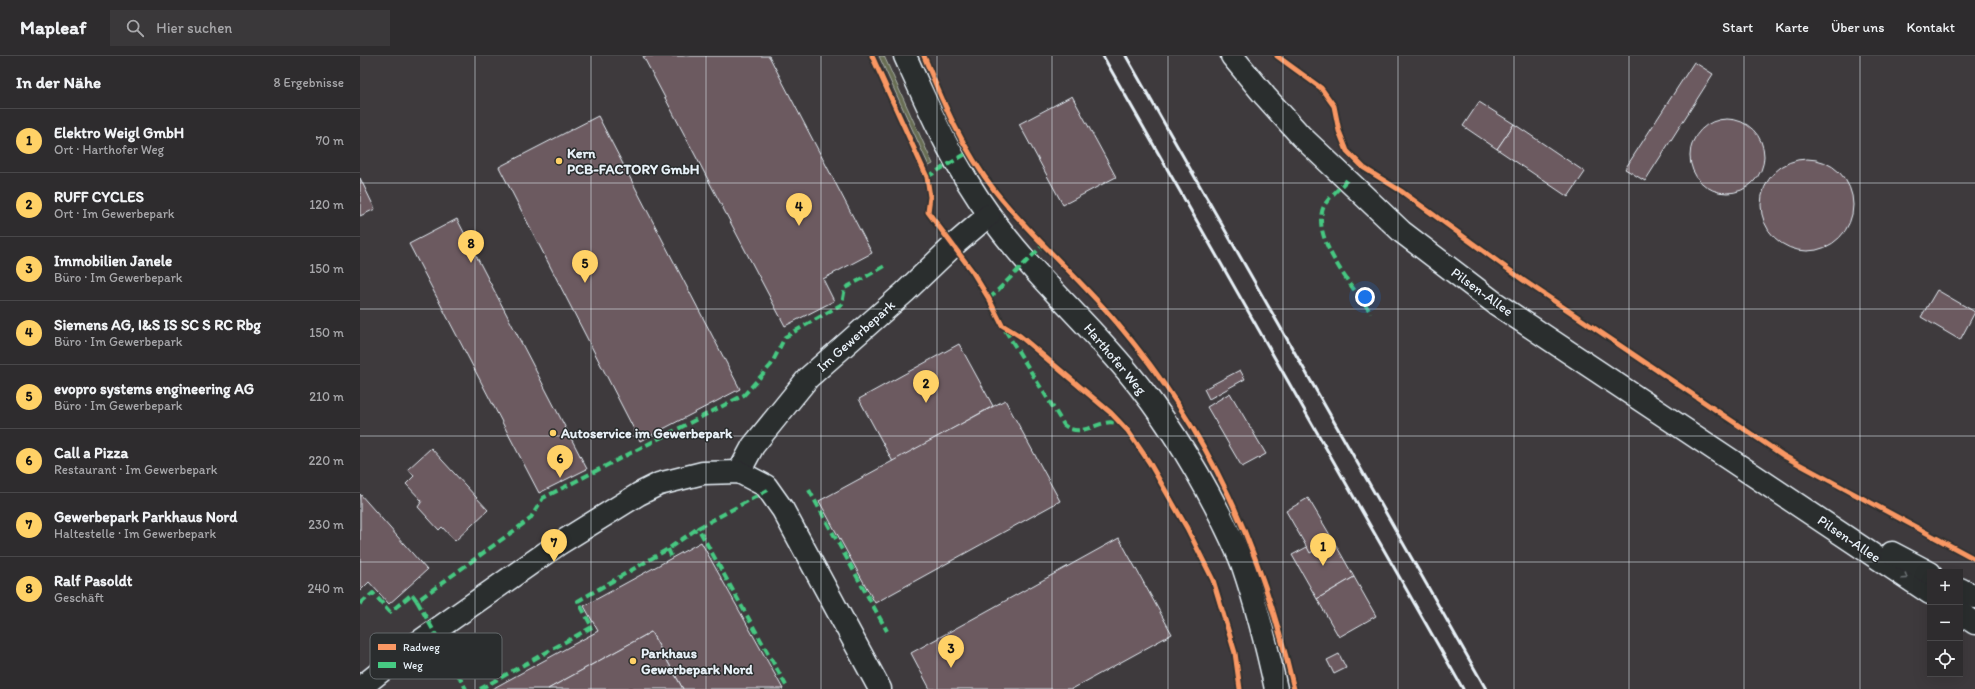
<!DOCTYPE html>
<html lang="de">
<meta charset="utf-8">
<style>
:root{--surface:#2e2c2e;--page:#3a383a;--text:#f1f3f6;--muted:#a7a7aa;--line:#49484a;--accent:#ffd166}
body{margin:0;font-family:Itim,sans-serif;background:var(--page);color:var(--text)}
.controls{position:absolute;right:12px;bottom:12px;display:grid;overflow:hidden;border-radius:0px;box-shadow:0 4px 16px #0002}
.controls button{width:36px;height:36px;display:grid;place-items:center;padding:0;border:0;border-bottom:1px solid var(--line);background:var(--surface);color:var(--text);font:20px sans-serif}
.you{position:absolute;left:1005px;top:241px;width:14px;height:14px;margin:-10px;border:3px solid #fff;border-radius:50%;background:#1a73e8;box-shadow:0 0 0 6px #1a73e833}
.badge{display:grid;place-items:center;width:26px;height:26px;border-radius:50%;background:var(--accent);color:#111;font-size:13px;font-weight:700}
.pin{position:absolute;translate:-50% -33px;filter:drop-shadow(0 1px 2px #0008)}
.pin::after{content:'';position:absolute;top:21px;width:14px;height:12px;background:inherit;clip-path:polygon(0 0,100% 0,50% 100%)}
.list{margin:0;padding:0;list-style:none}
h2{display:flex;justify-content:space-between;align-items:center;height:52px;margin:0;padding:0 16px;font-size:17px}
h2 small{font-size:13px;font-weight:400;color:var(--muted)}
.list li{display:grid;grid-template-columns:26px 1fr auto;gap:12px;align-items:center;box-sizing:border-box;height:64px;padding:0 16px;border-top:1px solid var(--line)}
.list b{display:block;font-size:15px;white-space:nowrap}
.list p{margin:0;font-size:13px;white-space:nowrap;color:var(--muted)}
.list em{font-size:13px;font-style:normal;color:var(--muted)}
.icon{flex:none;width:22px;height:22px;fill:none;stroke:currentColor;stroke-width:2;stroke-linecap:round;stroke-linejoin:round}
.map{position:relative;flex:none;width:1615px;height:633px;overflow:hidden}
header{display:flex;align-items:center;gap:24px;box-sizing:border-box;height:56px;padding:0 20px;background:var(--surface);border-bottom:1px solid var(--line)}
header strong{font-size:19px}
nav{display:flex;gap:22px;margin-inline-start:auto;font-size:14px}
.search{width:280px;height:36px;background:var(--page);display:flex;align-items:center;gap:10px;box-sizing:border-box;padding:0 14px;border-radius:0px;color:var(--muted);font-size:15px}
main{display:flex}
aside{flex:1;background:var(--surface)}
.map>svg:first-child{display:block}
.green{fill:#676d53;stroke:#a8afa6}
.building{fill:#6c5a61;stroke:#e8f1f8}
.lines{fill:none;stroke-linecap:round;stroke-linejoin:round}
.minor-casing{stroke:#e8f1f8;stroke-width:25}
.major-casing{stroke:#e8f1f8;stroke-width:25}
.minor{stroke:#2a2d2e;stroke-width:22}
.major{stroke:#2a2d2e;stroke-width:22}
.rail{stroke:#e8f1f8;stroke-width:3}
.quiet{stroke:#46c982;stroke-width:4;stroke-dasharray:8 4;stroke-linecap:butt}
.cycleway-casing{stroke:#2a2d2e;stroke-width:8}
.cycleway{stroke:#f99763;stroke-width:5}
.oneway{stroke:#6c7275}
.grid{fill:none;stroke:#e8f1f8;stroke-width:1;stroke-opacity:0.55}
.poi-dot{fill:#ffd166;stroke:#2a2d2e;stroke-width:1.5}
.labels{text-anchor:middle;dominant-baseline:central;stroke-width:3;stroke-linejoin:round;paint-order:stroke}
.poi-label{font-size:14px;font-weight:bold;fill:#e8f1f8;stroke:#2a2d2e;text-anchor:start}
.street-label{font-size:14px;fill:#e8f1f8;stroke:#2a2d2e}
.key{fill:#2a2d2e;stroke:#63686b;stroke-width:1}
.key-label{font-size:11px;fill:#e8f1f8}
</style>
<header>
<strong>Mapleaf</strong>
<div class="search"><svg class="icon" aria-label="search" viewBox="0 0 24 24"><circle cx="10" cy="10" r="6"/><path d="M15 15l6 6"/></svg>Hier suchen</div>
<nav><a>Start</a><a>Karte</a><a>Über uns</a><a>Kontakt</a></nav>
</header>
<main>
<aside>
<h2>In der Nähe<small>8 Ergebnisse</small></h2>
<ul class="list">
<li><span class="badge">1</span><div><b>Elektro Weigl GmbH</b><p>Ort · Harthofer Weg</p></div><em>70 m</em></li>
<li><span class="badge">2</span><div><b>RUFF CYCLES</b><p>Ort · Im Gewerbepark</p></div><em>120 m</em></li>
<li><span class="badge">3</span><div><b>Immobilien Janele</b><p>Büro · Im Gewerbepark</p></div><em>150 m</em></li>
<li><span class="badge">4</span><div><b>Siemens AG, I&amp;S IS SC S RC Rbg</b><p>Büro · Im Gewerbepark</p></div><em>150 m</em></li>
<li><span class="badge">5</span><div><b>evopro systems engineering AG</b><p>Büro · Im Gewerbepark</p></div><em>210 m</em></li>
<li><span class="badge">6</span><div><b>Call a Pizza</b><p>Restaurant · Im Gewerbepark</p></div><em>220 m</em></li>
<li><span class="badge">7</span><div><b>Gewerbepark Parkhaus Nord</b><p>Haltestelle · Im Gewerbepark</p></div><em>230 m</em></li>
<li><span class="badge">8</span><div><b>Ralf Pasoldt</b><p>Geschäft</p></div><em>240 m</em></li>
</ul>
</aside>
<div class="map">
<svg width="1615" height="633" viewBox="0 0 1615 633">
<rect width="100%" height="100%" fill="#3e3a3d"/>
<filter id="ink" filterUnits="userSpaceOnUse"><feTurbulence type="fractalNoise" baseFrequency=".025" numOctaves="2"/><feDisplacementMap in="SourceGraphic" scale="8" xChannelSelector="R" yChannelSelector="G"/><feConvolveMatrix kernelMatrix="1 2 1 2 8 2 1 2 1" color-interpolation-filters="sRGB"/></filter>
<g filter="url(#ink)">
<path class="green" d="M519 0H524L573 108 569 110Z"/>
<g class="building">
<path d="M283 0H409L512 197 463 223 474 245 425 270Z"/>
<path d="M1334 6 1353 18 1285 125 1265 113Z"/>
<path d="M712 40 756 121 703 149 659 68Z"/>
<path d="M1119 46 1154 68 1137 93 1103 70Z"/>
<path d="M238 60 380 333 280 385 139 111Z"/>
<circle cx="1367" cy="100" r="37"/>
<path d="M1154 68 1225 116 1208 141 1137 93Z"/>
<circle cx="1447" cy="149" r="46"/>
<path d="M0 122 15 153 0 160Z"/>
<path d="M97 163 227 413 179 437 49 188Z"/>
<path d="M1577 234 1615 256 1600 284 1561 261Z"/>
<path d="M599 288 633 350 533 406 499 343Z"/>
<path d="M880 314 885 323 849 343 844 333Z"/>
<path d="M870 337 906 398 882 411 847 351Z"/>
<path d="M645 344 700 445 515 547 459 445Z"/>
<path d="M71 392 128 454 95 485 82 471 79 474 58 451 62 445 46 428 54 420 48 413Z"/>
<path d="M0 438 67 514 29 548 9 526 0 535Z"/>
<path d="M948 442 973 484 950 497 926 455Z"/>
<path d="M759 482 812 578 712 633H570L551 597Z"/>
<path d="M973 484 994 521 957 543 932 499 947 491 950 497Z"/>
<path d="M341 486 423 633H323L291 576 188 633H132L238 575 224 550Z"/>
<path d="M994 521 1016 560 979 581 957 543Z"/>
<path d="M291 576 323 633H188Z"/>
<path d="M979 598 986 612 974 618 967 604Z"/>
</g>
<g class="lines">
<defs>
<g id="minor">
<path d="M545 0C570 55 593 109 629 158 669 215 723 262 767 315 804 359 834 408 860 459 868 476 877 493 883 510 897 551 907 591 916 633"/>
<path d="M379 416 393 390 448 322 545 236 594 189 629 159"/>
<path d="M0 632 49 593 197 489 279 438 299 428 343 417 379 416 406 430 423 454 520 633"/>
</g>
<g id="major">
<path d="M872 0 905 40 941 80 1042 176 1135 247 1570 537"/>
<path d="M1532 497 1570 517"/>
<path d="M1600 533 1615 541"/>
<path d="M1600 557 1615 567"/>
</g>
</defs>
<use href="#minor" class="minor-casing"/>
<use href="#major" class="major-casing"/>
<use href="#minor" class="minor"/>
<use href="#major" class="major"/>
<g class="rail">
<path d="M743 0 1103 633"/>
<path d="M766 0 1126 633"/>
</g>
<g class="quiet">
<path d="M567 121 609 96"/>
<path d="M987 124C980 132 969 141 964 150 949 181 994 232 1011 257"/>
<path d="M629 243 684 188"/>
<path d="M645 274 704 369C724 385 742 358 760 369"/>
<path d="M408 434 338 472 428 633"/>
<path d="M449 434 527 575"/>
<path d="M308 493 312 502"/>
<path d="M57 545 106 633"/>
<path d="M0 548 13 537 30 556 52 538 57 545 170 463 183 442 384 339 411 309 425 281 482 248 485 232 525 210"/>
<path d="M120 633 232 571 218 545 308 493 338 472"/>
</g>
<defs>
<g id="cycleway">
<path d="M512 0 567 121 570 141 568 156 612 215 629 243 642 269 660 280 751 357 768 375 789 406 827 472 853 524 875 597 880 633"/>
<path d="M564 0C584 49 602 92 635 135 672 182 719 221 757 267 851 378 901 492 934 633"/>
<path d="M917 0 961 32 974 50 979 75 987 95 1004 112 1041 135 1163 224 1424 400 1615 503"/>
</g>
</defs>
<use href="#cycleway" class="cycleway-casing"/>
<use href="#cycleway" class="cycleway"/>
</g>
<defs><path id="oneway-chevron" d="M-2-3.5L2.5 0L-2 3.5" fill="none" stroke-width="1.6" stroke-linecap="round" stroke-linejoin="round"/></defs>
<use class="oneway" href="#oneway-chevron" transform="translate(1545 521) rotate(34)"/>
</g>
<path class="grid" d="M115 0V633M231 0V633M346 0V633M461 0V633M577 0V633M692 0V633M808 0V633M923 0V633M1038 0V633M1154 0V633M1269 0V633M1384 0V633M1500 0V633M0 127H1615M0 253H1615M0 380H1615M0 506H1615"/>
<g class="poi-dot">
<circle cx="199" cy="105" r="4"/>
<circle cx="193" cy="377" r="4"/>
<circle cx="273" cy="605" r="4"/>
</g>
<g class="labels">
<g class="poi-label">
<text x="207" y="97">Kern<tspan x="207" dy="16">PCB-FACTORY GmbH</tspan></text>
<text x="201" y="377">Autoservice im Gewerbepark</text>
<text x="281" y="597">Parkhaus<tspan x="281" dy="16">Gewerbepark Nord</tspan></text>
</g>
<g class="street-label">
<text transform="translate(1122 236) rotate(36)">Pilsen-Allee</text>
<text transform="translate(496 280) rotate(-42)">Im Gewerbepark</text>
<text transform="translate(755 303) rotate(50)">Harthofer Weg</text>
<text transform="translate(1489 483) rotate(34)">Pilsen-Allee</text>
</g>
</g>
<rect x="10" y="577" width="132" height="46" rx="6" class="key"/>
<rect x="18" y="588" width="18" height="6" fill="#f99763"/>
<rect x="18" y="606" width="18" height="6" fill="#46c982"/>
<g class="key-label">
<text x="43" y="595">Radweg</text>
<text x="43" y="613">Weg</text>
</g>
</svg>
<div class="controls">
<button>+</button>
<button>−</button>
<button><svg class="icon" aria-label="locate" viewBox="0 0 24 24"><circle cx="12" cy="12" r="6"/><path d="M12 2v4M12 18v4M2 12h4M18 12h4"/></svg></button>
</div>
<div class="you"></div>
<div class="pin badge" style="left:963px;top:510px">1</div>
<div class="pin badge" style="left:566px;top:347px">2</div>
<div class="pin badge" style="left:591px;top:612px">3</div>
<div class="pin badge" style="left:439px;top:170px">4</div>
<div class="pin badge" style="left:225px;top:227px">5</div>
<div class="pin badge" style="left:200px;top:422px">6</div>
<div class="pin badge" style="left:194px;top:506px">7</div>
<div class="pin badge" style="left:111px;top:207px">8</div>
</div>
</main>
